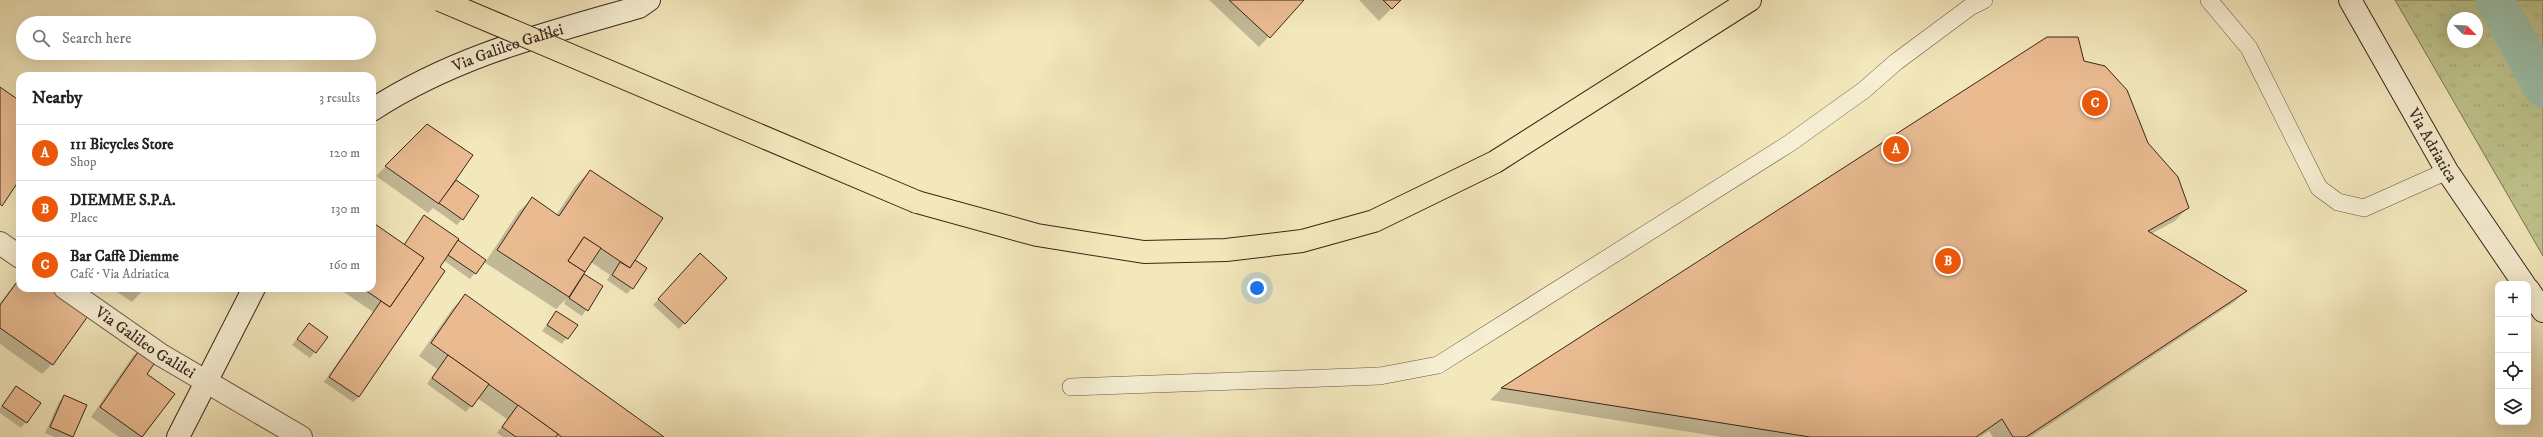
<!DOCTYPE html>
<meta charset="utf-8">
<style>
:root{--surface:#fff;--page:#f2f2f2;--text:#222;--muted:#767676;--line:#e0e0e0;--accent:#ea580c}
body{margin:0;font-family:"IM FELL DW Pica",serif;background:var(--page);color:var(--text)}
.controls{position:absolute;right:12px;bottom:12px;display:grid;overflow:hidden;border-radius:8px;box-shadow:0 4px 16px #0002}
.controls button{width:36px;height:36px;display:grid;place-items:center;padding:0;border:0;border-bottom:1px solid var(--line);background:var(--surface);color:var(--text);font:20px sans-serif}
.compass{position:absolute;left:2447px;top:12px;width:36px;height:36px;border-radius:50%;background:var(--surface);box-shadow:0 4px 16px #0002;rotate:114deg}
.you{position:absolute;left:1257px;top:288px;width:14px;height:14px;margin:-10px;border:3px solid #fff;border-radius:50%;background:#1a73e8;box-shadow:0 0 0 6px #1a73e833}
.badge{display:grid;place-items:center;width:26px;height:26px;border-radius:50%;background:var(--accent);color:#fff;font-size:13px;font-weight:700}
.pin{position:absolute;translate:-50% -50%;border:2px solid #fff;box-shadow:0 1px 4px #0006}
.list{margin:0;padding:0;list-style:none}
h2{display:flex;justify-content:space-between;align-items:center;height:52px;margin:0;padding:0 16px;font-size:17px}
h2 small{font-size:13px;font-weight:400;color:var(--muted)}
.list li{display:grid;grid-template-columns:26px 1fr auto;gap:12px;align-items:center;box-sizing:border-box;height:56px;padding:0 16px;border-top:1px solid var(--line)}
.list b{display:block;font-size:15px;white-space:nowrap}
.list p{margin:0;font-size:13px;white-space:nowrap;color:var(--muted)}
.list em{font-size:13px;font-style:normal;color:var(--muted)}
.icon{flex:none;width:22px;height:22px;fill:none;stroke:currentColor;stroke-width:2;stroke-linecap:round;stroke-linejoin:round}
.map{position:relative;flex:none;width:2543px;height:437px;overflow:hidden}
.search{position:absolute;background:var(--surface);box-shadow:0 4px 16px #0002;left:16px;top:16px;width:360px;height:44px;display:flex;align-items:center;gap:10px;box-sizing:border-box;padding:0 14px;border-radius:22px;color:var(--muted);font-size:15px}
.panel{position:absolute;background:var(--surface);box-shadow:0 4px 16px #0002;left:16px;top:72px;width:360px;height:220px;border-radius:12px}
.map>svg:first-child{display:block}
.grass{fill:url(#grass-tufts);stroke:#7c7553;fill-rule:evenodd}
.shadow{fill:#0003}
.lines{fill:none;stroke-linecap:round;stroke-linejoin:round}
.canal{stroke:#9cc1ac;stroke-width:39}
.building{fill:#eabb91;stroke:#392619}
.lane-casing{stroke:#685642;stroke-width:18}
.street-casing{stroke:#685642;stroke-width:24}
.secondary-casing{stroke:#392619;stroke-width:24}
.highway-casing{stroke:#392619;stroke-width:24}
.lane{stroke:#f7efd3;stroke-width:17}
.street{stroke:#f7efd3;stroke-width:22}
.secondary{stroke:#f7efd3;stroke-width:22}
.highway{stroke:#f3e7bc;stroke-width:22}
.highway-bridge-casing{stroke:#392619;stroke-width:24;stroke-linecap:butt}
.highway-bridge{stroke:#f3e7bc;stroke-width:22}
.labels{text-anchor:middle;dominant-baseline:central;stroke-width:3.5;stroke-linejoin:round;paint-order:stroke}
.street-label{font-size:16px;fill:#392619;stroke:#f7efd3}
</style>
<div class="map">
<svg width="2543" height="437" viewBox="0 0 2543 437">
<defs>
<pattern id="grass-tufts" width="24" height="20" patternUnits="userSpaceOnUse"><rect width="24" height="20" fill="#bfc48d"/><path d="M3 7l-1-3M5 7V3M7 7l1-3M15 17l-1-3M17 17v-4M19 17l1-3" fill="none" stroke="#a5a879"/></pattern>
</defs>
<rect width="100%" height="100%" fill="#f3e7bc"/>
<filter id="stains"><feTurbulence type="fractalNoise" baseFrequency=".005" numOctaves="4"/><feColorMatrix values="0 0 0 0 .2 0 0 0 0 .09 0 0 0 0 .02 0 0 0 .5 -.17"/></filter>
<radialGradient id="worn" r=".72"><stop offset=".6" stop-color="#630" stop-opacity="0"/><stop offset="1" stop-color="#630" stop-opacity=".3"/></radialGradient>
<path class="grass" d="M2395 0H2543V256ZM2453 18H2477V42H2453Z"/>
<g class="shadow">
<path d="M1209 0H1303L1259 47Z"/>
<path d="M1359 0H1400L1379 21Z"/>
<path d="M2047 38 2083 62 2147 143 2187 208 2175 221 2151 234 2246 291 2233 303 2031 437H1993L1989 431 1980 437H1721L1490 400 1501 389Z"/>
<path d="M427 125 452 184 456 181 462 219 457 225 433 208 428 213 376 176Z"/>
<path d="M590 171 633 260 632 288 627 294 607 280 610 275 591 262 583 274 602 286 582 316 564 304 566 299 556 309 484 262 470 279 443 260 359 397 353 402 324 382 373 312 338 288H372V223L404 245 424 217 486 261 519 211 532 199 556 215 577 184Z"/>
<path d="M695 260 726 278 679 329 653 305Z"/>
<path d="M20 277V288H48L52 364 42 374 0 344V303Z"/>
<path d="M111 288H145L132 302Z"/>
<path d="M465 296 662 437H503L497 433 507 419 477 398 466 412 427 384 437 369 419 356 453 308Z"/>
<path d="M556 312 577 325 562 344 542 331Z"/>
<path d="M309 324 326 337 310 358 292 345Z"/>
<path d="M143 346 146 374 173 394 143 437H119L91 417 133 356Z"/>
<path d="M17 387 40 404 21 428 0 413V408Z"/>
<path d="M65 396 86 406 72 437H54L45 433 59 402Z"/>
</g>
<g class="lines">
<path class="canal" d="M2495 0 2543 88"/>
</g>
<g class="building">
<path d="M1229 0H1304L1270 38Z"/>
<path d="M1383 0H1401L1392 9Z"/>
<path d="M2047 37H2078L2084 61 2105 66 2127 90 2148 143 2178 177 2189 208 2148 231 2247 291 2026 437H2013L2002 419 1976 437H1810L1501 388Z"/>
<path d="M0 87 20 101V179L2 206 0 204Z"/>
<path d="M427 124 473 155 439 204 385 166Z"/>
<path d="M590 170 663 218 630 268 584 237 568 261 585 272 569 297 497 250 532 197 559 216Z"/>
<path d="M456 180 479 196 463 220 439 203Z"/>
<path d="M424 215 459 239 440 267 445 271 359 397 329 377 381 301 390 307 424 258 404 245Z"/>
<path d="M372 222 424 258 390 307 362 288H372Z"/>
<path d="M584 237 601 248 585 272 568 261Z"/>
<path d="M458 240 486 260 476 274 448 255Z"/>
<path d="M700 253 727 278 685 324 658 299Z"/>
<path d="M635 260 647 268 633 289 612 275 620 262 630 268Z"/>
<path d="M584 274 603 286 588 311 569 298Z"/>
<path d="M20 278V288H49L88 316 53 365 0 328V305Z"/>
<path d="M465 294 664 437H562L448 355 431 343Z"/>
<path d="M556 311 578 325 568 339 547 325Z"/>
<path d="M309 323 328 337 316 353 297 339Z"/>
<path d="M143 345 159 357 147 374 175 394 142 437 100 407Z"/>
<path d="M448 355 489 384 472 407 432 378Z"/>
<path d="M16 386 41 403 27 423 2 406Z"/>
<path d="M64 395 87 405 73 437 50 427Z"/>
<path d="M518 405 558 434 556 437H516L502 427Z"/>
</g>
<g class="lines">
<defs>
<g id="lane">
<path d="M2209 0 2249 48 2319 188 2338 202 2364 208 2447 171"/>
<path d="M1071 387 1380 376 1438 365 1790 143 1864 90 1896 62 1970 7 1984 0"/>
</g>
<g id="street">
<path d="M0 243 20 257"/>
<path id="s1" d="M65 288 161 355 301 437"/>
</g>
<g id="secondary">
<path id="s2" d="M2350 0 2447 171 2524 284"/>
<path id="s3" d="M372 110C455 56 545 34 639 7L649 0"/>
<path d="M2528 289 2543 311"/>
<path d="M178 437 254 288"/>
</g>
<path id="highway" d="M917 202 1037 235 1144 252 1226 250 1302 241 1374 221 1495 162 1750 0"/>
</defs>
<use href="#lane" class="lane-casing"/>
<use href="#street" class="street-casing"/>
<use href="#secondary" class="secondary-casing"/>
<use href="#highway" class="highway-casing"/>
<use href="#lane" class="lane"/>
<use href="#street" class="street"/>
<use href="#secondary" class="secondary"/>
<use href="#highway" class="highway"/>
<defs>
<path id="highway-bridge" d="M440 0 917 202"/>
</defs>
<use href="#highway-bridge" class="highway-bridge-casing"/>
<use href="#highway-bridge" class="highway-bridge"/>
</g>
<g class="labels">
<g class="street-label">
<text stroke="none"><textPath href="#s3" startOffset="150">Via Galileo Galilei</textPath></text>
<text stroke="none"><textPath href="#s2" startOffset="167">Via Adriatica</textPath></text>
<text stroke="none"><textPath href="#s1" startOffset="97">Via Galileo Galilei</textPath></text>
</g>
</g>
<rect width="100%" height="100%" filter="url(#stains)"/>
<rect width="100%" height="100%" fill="url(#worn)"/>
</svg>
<div class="controls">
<button>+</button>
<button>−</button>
<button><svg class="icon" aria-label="locate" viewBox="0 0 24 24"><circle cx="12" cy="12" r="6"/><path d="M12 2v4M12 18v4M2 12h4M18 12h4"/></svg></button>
<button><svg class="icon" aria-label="layers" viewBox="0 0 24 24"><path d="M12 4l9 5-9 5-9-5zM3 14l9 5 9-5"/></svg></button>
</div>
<svg class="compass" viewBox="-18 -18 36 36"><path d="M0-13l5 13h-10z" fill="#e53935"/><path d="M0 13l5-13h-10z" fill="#767676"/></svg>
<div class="you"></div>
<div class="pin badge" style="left:1896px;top:149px">A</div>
<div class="pin badge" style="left:1948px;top:261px">B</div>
<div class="pin badge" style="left:2095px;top:103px">C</div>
<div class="search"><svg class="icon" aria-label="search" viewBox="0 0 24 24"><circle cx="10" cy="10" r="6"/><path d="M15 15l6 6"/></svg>Search here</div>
<section class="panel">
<h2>Nearby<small>3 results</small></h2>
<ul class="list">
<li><span class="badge">A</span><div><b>111 Bicycles Store</b><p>Shop</p></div><em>120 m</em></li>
<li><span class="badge">B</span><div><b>DIEMME S.P.A.</b><p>Place</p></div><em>130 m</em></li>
<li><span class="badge">C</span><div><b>Bar Caffè Diemme</b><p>Café · Via Adriatica</p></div><em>160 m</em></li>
</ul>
</section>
</div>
